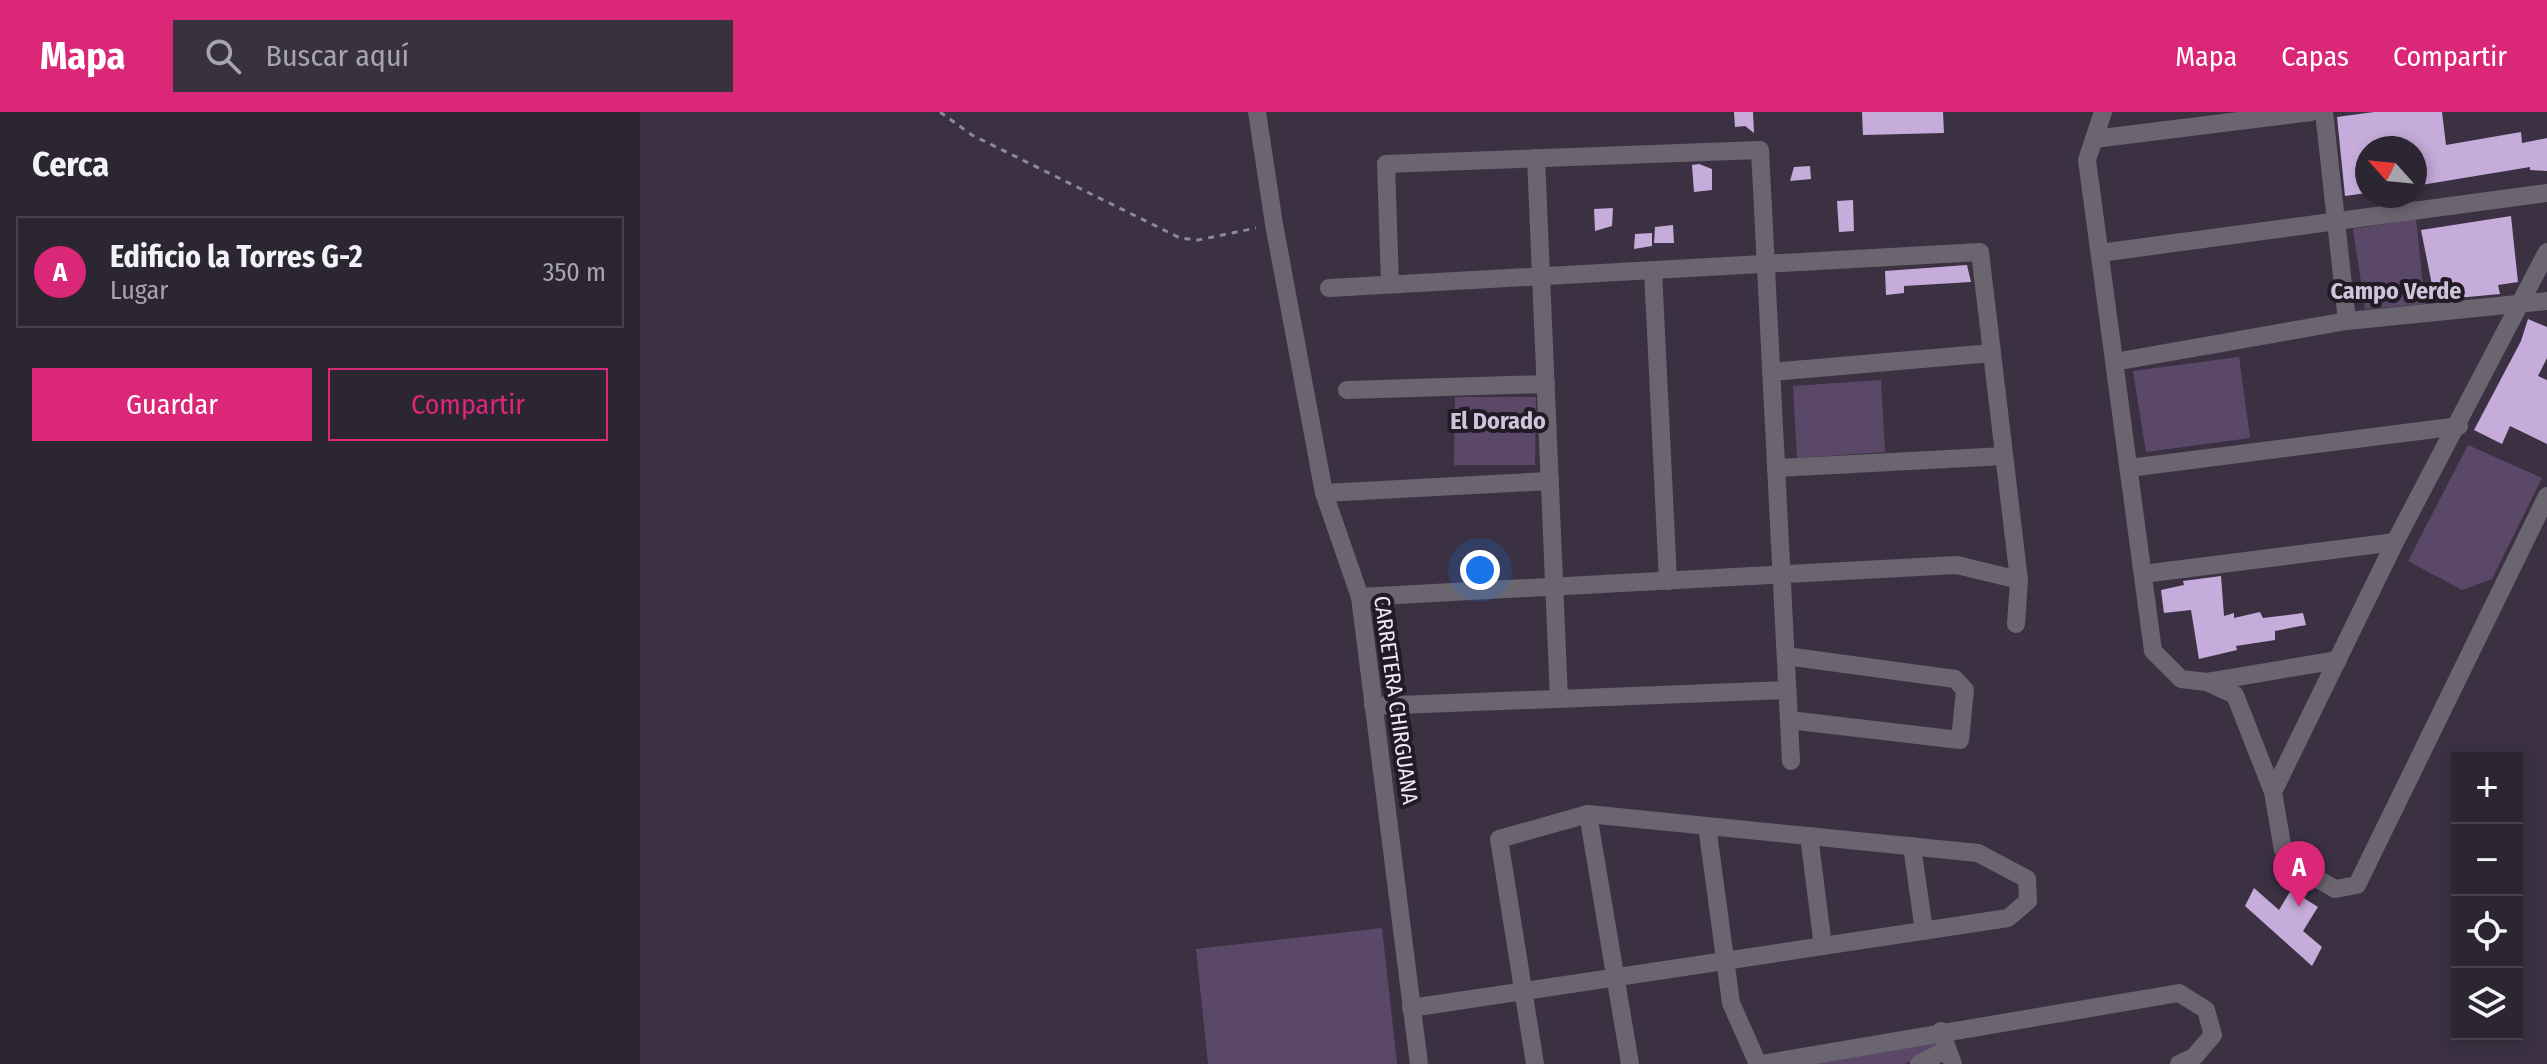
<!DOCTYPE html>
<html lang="es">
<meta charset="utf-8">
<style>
:root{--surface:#2c2532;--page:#38313e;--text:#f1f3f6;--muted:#a6a5ac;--line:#48424d;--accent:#db2777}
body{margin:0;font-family:"Fira Sans Condensed",sans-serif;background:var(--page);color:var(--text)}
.controls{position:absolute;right:24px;bottom:24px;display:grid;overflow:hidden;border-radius:0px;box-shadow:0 4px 12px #0003}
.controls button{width:72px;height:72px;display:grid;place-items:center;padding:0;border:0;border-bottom:2px solid var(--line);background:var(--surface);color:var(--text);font:40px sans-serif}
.compass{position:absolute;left:1715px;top:24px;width:72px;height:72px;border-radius:50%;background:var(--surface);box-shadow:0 4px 12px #0003;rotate:297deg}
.you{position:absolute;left:840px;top:458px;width:28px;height:28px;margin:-20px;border:6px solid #fff;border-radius:50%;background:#1a73e8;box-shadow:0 0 0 12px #1a73e833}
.badge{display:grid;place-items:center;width:52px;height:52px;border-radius:50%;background:var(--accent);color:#fff;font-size:26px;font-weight:700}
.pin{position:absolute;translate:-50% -66px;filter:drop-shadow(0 2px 4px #0008)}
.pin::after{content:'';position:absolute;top:42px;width:28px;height:24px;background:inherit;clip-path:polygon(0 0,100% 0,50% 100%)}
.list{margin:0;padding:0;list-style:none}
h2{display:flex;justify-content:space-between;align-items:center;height:104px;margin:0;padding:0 32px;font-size:34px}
h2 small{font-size:26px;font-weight:400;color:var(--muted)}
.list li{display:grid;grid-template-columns:52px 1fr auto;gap:24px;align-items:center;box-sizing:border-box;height:112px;margin:0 16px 16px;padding:0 16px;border:2px solid var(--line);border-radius:0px}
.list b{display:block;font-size:30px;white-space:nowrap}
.list p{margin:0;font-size:26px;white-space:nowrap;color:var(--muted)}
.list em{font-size:26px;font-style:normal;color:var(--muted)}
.actions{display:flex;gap:16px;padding:24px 32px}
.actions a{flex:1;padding:18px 0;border:2px solid var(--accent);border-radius:0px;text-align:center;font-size:28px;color:var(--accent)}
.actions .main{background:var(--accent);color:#fff}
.icon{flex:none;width:44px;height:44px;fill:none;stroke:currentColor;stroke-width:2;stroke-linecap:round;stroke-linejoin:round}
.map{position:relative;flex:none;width:1907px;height:952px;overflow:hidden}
header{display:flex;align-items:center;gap:48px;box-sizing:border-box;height:112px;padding:0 40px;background:var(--accent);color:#fff}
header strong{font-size:38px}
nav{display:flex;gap:44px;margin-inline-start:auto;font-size:28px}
.search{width:560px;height:72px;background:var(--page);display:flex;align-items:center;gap:20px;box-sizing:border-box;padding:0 28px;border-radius:0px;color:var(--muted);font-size:30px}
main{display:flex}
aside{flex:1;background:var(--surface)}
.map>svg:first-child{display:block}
.green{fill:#5b4869}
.building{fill:#c6acda}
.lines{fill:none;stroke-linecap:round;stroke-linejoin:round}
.path{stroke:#8f8796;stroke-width:3;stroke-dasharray:6 6;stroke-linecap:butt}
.minor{stroke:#6a656f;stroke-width:18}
.labels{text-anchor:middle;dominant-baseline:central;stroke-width:8;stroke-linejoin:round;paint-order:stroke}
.street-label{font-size:22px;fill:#efe9f4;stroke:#201b24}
.neighbourhood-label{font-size:24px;font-weight:bold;fill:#d0c4db;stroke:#201b24}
</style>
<header>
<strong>Mapa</strong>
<div class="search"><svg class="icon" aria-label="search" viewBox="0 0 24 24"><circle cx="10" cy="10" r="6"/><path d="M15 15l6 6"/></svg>Buscar aquí</div>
<nav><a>Mapa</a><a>Capas</a><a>Compartir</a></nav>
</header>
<main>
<aside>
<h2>Cerca<small></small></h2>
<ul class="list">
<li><span class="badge">A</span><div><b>Edificio la Torres G-2</b><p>Lugar</p></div><em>350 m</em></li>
</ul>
<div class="actions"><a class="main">Guardar</a><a>Compartir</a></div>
</aside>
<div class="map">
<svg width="1907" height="952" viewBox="0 0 1907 952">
<rect width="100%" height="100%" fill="#3b3143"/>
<g class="green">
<path d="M1776 107 1785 192 1725 197 1713 117Z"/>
<path d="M1599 245 1610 326 1506 340 1493 259Z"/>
<path d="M1241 268 1245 340 1157 346 1153 274Z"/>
<path d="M815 285H896L895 353H814Z"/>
<path d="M1828 333 1902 366 1852 467 1822 478 1768 449Z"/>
<path d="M742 816 757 952H568L556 837Z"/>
<path d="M1294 925 1298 936 1264 952H1143Z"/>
</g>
<g class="building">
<path d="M1094 0H1113L1114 21 1105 14 1095 15Z"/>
<path d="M1222 0H1303L1304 21 1223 23Z"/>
<path d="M1802 0 1806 33 1881 20 1882 31 1907 26V59L1890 58V55L1775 74V36H1768L1769 31 1727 36V81L1705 84 1697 5 1734 0Z"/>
<path d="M1059 52 1072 57V78L1054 80 1052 53Z"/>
<path d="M1170 54 1171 67 1150 69 1154 55Z"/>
<path d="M1213 88 1214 119 1199 120 1197 89Z"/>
<path d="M973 96 972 114 955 119 954 97Z"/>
<path d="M1871 104 1878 170 1858 173 1860 182 1795 188 1781 118Z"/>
<path d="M1033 113 1034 131H1014L1015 115Z"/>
<path d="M1012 121V134L994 137 995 122Z"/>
<path d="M1327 153 1331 170 1264 174V181L1246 183 1245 159Z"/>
<path d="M1888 207 1907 215V246L1898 264 1907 268V332L1870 314 1862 332 1834 318 1881 229Z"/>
<path d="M1581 464 1584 504 1594 501V506L1620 500 1623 506 1663 501 1666 513 1635 519V528L1596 534 1597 538 1559 547 1551 498 1524 501 1521 478 1544 473 1543 469Z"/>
<path d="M1614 776 1639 798 1651 778 1678 795 1663 819 1682 835 1672 854 1605 794Z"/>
</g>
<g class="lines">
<path class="path" d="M300 0 332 23 540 126 558 128 616 116"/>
<g class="minor">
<path d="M617 0 634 112 684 381 720 485 779 952"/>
<path d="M1463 0 1447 48 1513 539 1541 567 1567 570 1595 583 1633 680 1643 738 1654 753 1695 777 1717 773 1907 384"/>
<path d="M1684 0 1707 209"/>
<path d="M1454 27 1671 0"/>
<path d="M896 46 919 587"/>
<path d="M1460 141 1907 81"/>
<path d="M1013 158 1028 469"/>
<path d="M750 172 746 52 1120 38 1151 649"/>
<path d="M689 176 1340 140 1379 468 1376 512"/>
<path d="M1474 250 1707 209 1907 189"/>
<path d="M1131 260 1352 241"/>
<path d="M707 278 906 272"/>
<path d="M1136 356 1364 344"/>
<path d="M1489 356 1819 314"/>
<path d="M684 381 910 369"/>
<path d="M1503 462 1755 430"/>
<path d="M720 485 1317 453 1379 468"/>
<path d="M1146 544 1315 567 1325 578 1320 628 1149 608"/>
<path d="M1567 570 1698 548"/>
<path d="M733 594 1147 578"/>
<path d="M1633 680 1755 430 1907 140"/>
<path d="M948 702 990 952"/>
<path d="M1067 714 1091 891 1118 952"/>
<path d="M1169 724 1183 834"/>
<path d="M1272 734 1284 819"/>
<path d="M771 896C970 867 1169 836 1368 806L1388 789 1387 767 1338 741 948 702 859 727 895 952"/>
<path d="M1301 919 1313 952"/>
<path d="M1121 952 1539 881 1566 898 1573 923 1554 945 1539 952"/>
<path d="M1279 952 1306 938"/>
</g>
</g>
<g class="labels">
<g class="street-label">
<text transform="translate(756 588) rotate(82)">CARRETERA CHIRGUANA</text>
</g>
<g class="neighbourhood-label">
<text x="1756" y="179">Campo Verde</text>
<text x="858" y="309">El Dorado</text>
</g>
</g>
</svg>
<div class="controls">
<button>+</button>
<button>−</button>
<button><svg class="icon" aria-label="locate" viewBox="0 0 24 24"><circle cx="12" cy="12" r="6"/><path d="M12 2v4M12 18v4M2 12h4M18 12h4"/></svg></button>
<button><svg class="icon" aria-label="layers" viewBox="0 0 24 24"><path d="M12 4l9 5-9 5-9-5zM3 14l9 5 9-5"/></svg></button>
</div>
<svg class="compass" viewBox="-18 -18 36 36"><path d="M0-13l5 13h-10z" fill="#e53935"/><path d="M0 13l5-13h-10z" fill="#a6a5ac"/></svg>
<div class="you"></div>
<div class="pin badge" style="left:1659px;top:795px">A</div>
</div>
</main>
